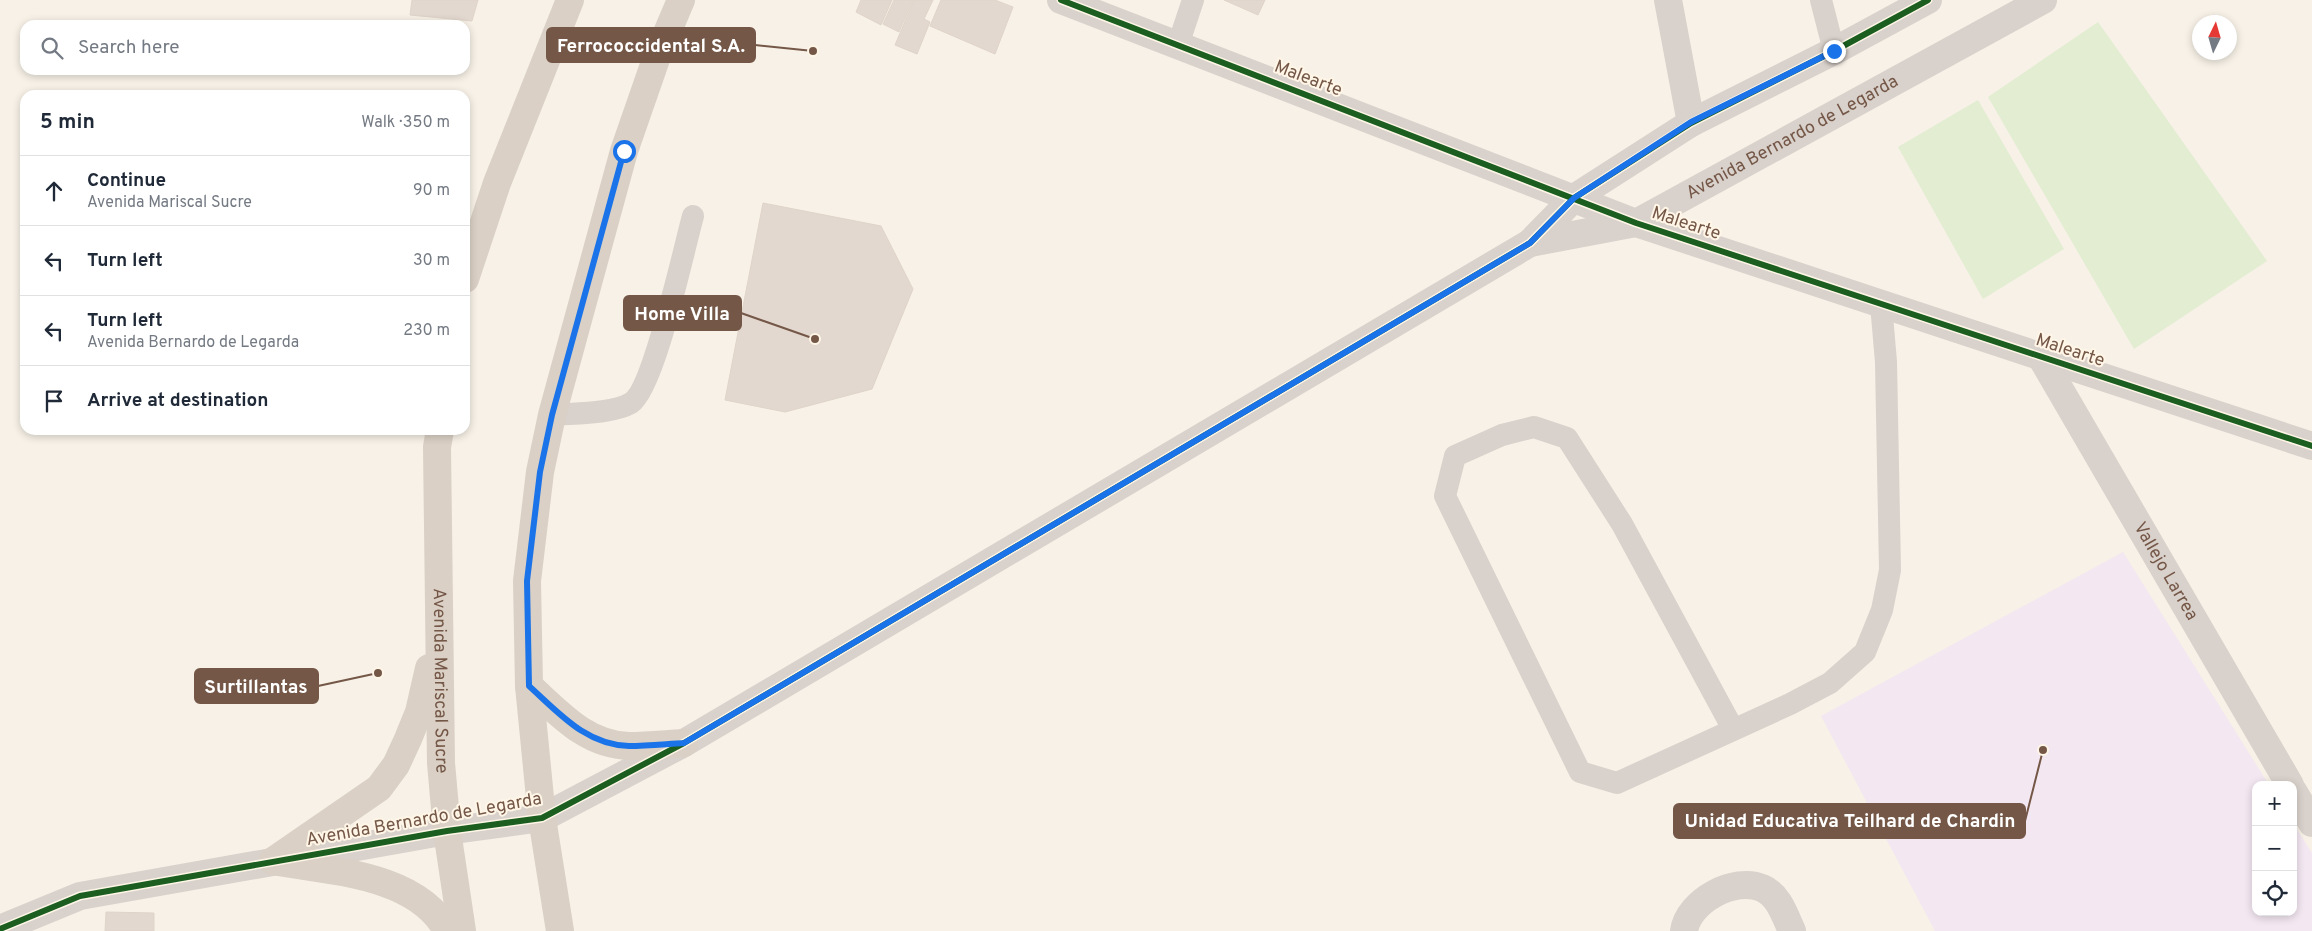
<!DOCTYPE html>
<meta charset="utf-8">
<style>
:root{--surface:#fff;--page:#f6f6f7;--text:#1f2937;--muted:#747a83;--line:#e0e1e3}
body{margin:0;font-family:Overpass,sans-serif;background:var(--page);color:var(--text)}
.controls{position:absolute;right:15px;bottom:15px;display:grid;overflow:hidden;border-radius:10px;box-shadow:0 2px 8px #0003}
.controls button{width:45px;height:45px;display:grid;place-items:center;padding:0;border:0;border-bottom:1px solid var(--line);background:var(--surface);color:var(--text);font:25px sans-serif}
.compass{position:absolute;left:2192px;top:15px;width:45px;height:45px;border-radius:50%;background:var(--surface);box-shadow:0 2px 8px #0003;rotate:5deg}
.stop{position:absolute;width:15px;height:15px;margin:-11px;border:4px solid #1a73e8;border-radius:50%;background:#fff}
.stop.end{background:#1a73e8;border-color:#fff;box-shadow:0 1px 5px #0008}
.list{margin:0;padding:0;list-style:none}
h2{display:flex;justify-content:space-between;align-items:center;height:65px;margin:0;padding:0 20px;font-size:21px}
h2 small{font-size:16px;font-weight:400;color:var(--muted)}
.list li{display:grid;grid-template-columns:32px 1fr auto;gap:15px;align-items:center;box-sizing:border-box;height:70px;padding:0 20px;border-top:1px solid var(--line)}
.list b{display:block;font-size:19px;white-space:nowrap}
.list p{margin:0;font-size:16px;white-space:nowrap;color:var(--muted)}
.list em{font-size:16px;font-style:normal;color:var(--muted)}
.icon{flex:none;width:28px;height:28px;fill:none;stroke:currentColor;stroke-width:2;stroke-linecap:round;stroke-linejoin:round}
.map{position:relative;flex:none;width:2312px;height:931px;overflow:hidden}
.search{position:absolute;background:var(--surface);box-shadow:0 2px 8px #0003;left:20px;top:20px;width:450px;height:55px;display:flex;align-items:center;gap:12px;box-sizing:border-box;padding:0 18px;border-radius:15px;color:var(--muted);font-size:19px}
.panel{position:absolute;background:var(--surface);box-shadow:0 2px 8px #0003;left:20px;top:90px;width:450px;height:345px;border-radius:15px}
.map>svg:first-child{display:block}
.education{fill:#f3e7f1}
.green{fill:#e2edd1}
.building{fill:#e3d8cf;stroke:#e0d4c9}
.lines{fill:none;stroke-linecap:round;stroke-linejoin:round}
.service{stroke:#d9d1cb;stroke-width:22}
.minor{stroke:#d9d1cb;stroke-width:28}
.tertiary{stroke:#d9d1cb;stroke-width:28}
.primary{stroke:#dad0c5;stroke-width:28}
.cycleway-casing{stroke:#fff6e7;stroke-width:9}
.cycleway{stroke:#1b5e20;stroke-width:6}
.route{stroke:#1a73e8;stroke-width:6}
.labels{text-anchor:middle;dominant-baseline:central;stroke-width:4;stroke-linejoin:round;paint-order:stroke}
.street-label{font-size:18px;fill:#745747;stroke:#fff6e7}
.leader{fill:none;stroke:#745747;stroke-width:2}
.callout-dot{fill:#745747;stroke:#fff6e7;stroke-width:2}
.callout{fill:#745747;stroke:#745747;stroke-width:2}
.callout-label{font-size:19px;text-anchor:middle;font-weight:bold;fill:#fff}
</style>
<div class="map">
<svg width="2312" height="931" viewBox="0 0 2312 931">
<rect width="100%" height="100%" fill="#f7f1e7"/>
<path class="education" d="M2123 552 2269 785H2256V912H2293V823L2312 853V931H1935L1821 716Z"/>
<g class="green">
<path d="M2098 22 2267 261 2134 349 1988 97Z"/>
<path d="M1978 100 2064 249 1983 299 1898 147Z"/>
</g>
<g class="building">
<path d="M412 0H478L472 21 410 15Z"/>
<path d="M861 0H892L881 25 856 12Z"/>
<path d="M894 0H913L899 32 883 24Z"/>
<path d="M914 0H933L924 19 930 22 917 54 895 45Z"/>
<path d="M941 0H995L1013 7 995 54 930 26Z"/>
<path d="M1224 0H1265L1258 15Z"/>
<path d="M763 203 881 226 913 289 872 389 785 412 725 400Z"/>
<path d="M106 912 154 913V931H105Z"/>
</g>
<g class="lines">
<g class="service">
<path d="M1821 0 1834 51"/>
<path d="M1178 45 1193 0"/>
<path d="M552 415C575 413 612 414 631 403 654 389 684 248 693 216"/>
<path d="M1733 729 1622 524 1567 438 1534 427 1502 435 1455 456 1445 496 1580 772 1617 783 1790 704 1830 683 1865 652 1882 610 1890 570 1886 362 1881 304"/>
</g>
<g class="minor">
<path d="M1061 0 1636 223 2312 446"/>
<path d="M1668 0 1691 123"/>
<path id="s1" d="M2041 357 2290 785"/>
<path d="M2293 791 2312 823"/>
<path d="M1684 931C1688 901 1735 876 1762 888 1779 895 1785 916 1792 931"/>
</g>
<g class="tertiary">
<path id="s2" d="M1530 243 1636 223 2043 0"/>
<path d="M0 929 80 896 447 831 542 818 684 743 1530 243 1574 198 1691 123 1834 51 1928 0"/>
</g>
<g class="primary">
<path d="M465 279 497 183 570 0"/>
<path id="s3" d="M440 430 437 447 441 763 447 831 462 931"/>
<path d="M529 686C559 713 586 745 629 746 647 746 666 744 684 743"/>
<path d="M273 861 379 788 396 765 408 739 419 712 429 668"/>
<path d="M273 861C328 871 418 874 447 931"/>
<path d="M560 931 542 818 529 686 527 581 540 472 552 415 624 151 656 59 681 0"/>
</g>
<defs>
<g id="cycleway">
<path d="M1061 0 1636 223 2312 446"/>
<path d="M0 929 80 896 447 831 542 818 684 743 1530 243 1574 198 1691 123 1834 51 1928 0"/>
</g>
</defs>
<use href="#cycleway" class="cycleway-casing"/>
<use href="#cycleway" class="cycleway"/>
</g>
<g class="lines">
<path class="route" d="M624 151 552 415 540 472 527 581 529 686C559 713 586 745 629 746 647 746 666 744 684 743L1530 243 1574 198 1691 122 1834 51"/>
</g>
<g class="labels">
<g class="street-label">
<text transform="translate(1308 79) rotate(21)">Malearte</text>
<text stroke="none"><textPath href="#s2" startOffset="286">Avenida Bernardo de Legarda</textPath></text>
<text transform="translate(1686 224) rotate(18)">Malearte</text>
<text transform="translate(2070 351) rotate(18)">Malearte</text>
<text stroke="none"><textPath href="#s1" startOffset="248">Vallejo Larrea</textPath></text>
<text stroke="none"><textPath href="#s3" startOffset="251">Avenida Mariscal Sucre</textPath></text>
<text transform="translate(424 820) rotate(-10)">Avenida Bernardo de Legarda</text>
</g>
</g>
<path class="leader" d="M813 51L755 45M815 339L741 313M378 673L318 686M2043 750L2025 821"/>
<g class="callout-dot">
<circle cx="813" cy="51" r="5"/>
<circle cx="815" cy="339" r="5"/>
<circle cx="378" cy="673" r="5"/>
<circle cx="2043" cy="750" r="5"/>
</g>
<g class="callout">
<rect x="547" y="28" width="208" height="34" rx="5"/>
<rect x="624" y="296" width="117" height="34" rx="5"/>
<rect x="195" y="669" width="123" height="34" rx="5"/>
<rect x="1674" y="804" width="351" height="34" rx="5"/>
</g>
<g class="callout-label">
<text x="651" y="52">Ferrococcidental S.A.</text>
<text x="682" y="320">Home Villa</text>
<text x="256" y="693">Surtillantas</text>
<text x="1850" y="827">Unidad Educativa Teilhard de Chardin</text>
</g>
</svg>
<div class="controls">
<button>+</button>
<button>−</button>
<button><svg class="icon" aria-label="locate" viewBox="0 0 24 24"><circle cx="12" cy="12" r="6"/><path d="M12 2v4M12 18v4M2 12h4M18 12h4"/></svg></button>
</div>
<svg class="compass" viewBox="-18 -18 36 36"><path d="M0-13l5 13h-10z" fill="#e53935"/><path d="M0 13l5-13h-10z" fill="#747a83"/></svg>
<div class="stop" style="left:624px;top:151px"></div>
<div class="stop end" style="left:1834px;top:51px"></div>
<div class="search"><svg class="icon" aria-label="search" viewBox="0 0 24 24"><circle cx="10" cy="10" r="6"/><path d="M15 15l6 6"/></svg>Search here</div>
<section class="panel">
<h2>5 min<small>Walk · 350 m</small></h2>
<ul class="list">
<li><svg class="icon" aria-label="ahead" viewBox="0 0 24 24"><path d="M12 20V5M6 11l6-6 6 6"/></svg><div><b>Continue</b><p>Avenida Mariscal Sucre</p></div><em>90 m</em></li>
<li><svg class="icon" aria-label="left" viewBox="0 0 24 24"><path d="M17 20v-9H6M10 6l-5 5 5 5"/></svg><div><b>Turn left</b></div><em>30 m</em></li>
<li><svg class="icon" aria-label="left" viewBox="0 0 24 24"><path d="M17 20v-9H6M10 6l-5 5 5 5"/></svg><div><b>Turn left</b><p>Avenida Bernardo de Legarda</p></div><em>230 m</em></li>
<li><svg class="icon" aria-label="arrive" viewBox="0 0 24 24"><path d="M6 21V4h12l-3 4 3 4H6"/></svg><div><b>Arrive at destination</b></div></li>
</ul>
</section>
</div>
